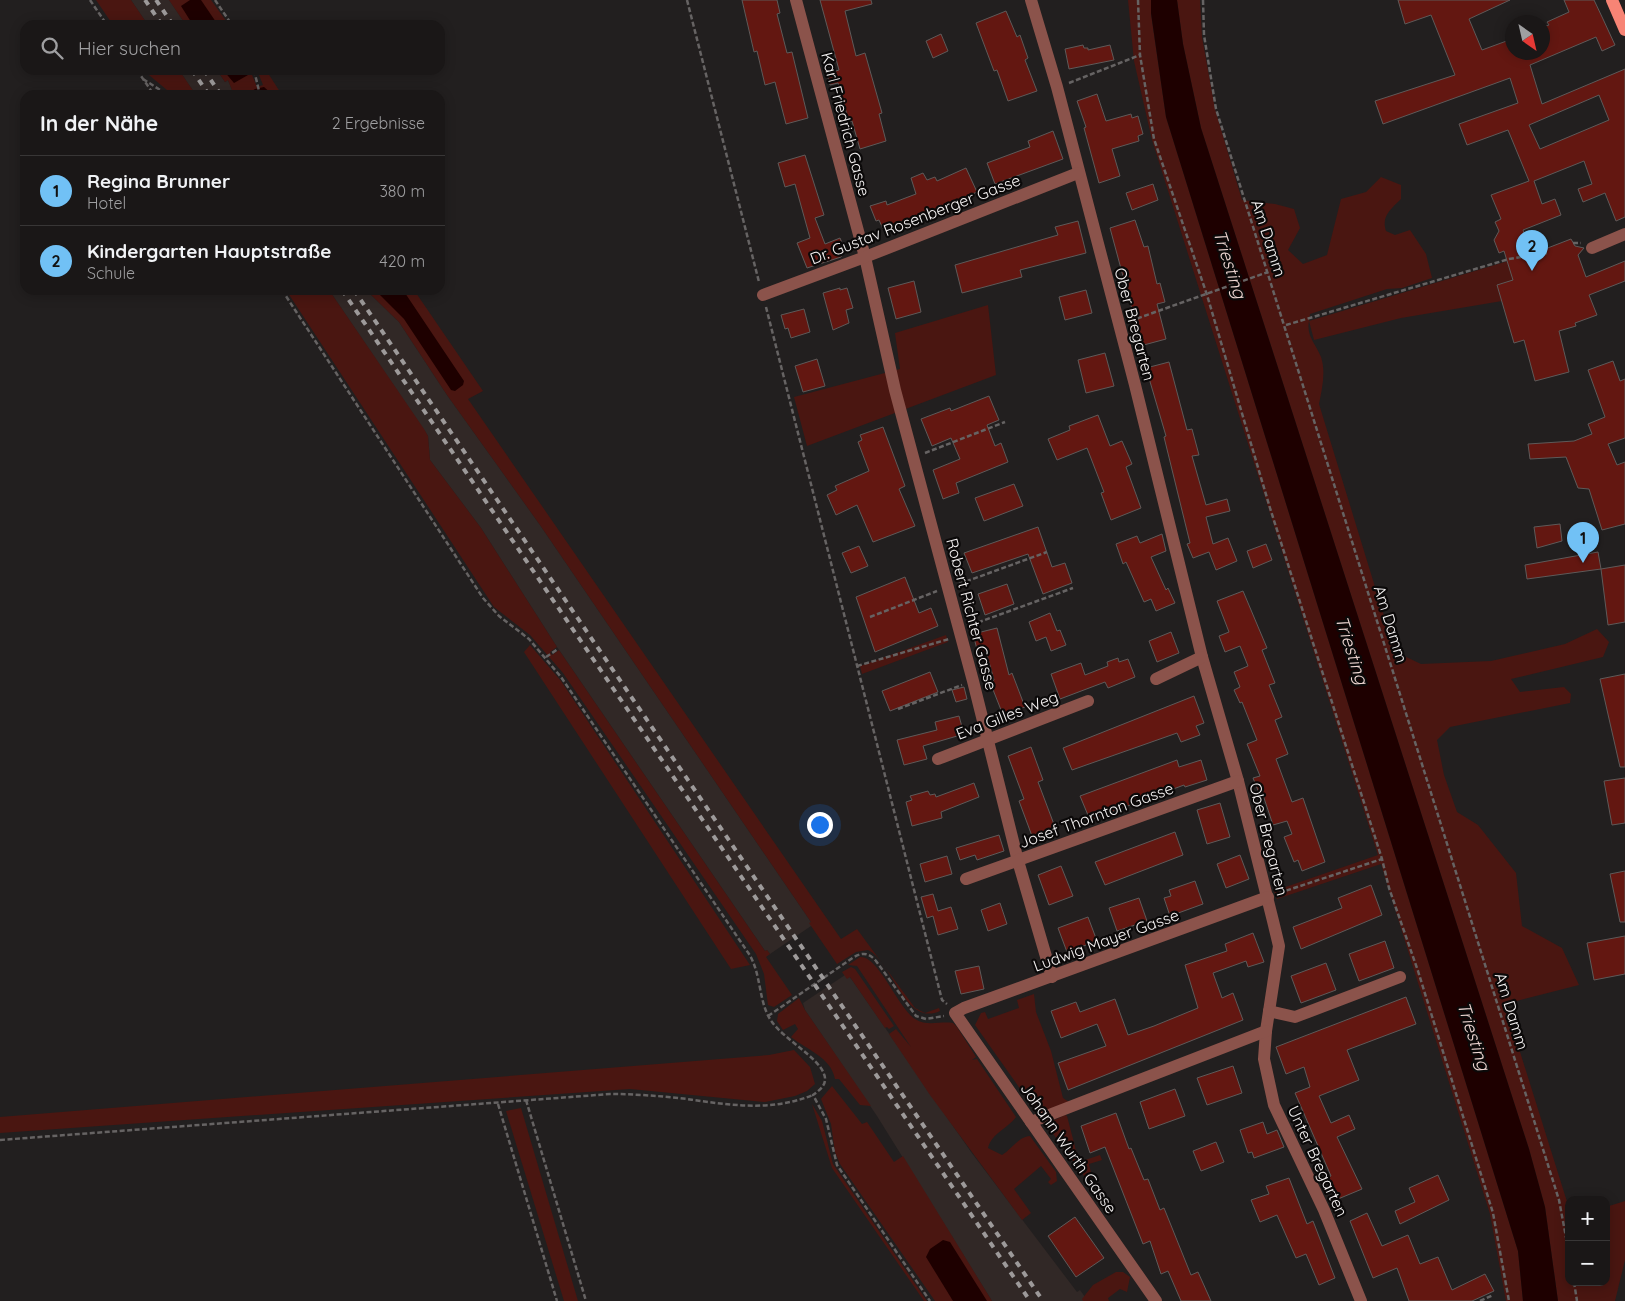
<!DOCTYPE html>
<html lang="de">
<meta charset="utf-8">
<style>
:root{--surface:#1a1717;--page:#272424;--text:#f1f3f6;--muted:#9f9fa1;--line:#383636;--accent:#71c1f5}
body{margin:0;font-family:Quicksand,sans-serif;background:var(--page);color:var(--text)}
.controls{position:absolute;right:15px;bottom:15px;display:grid;overflow:hidden;border-radius:10px;box-shadow:0 2px 12px #0003}
.controls button{width:45px;height:45px;display:grid;place-items:center;padding:0;border:0;border-bottom:1px solid var(--line);background:var(--surface);color:var(--text);font:25px sans-serif}
.compass{position:absolute;left:1505px;top:15px;width:45px;height:45px;border-radius:50%;background:var(--surface);box-shadow:0 2px 12px #0003;rotate:146deg}
.you{position:absolute;left:819px;top:824px;width:18px;height:18px;margin:-12px;border:4px solid #fff;border-radius:50%;background:#1a73e8;box-shadow:0 0 0 8px #1a73e833}
.badge{display:grid;place-items:center;width:32px;height:32px;border-radius:50%;background:var(--accent);color:#111;font-size:16px;font-weight:700}
.pin{position:absolute;translate:-50% -41px;filter:drop-shadow(0 1px 2px #0008)}
.pin::after{content:'';position:absolute;top:26px;width:18px;height:15px;background:inherit;clip-path:polygon(0 0,100% 0,50% 100%)}
.list{margin:0;padding:0;list-style:none}
h2{display:flex;justify-content:space-between;align-items:center;height:65px;margin:0;padding:0 20px;font-size:21px}
h2 small{font-size:16px;font-weight:400;color:var(--muted)}
.list li{display:grid;grid-template-columns:32px 1fr auto;gap:15px;align-items:center;box-sizing:border-box;height:70px;padding:0 20px;border-top:1px solid var(--line)}
.list b{display:block;font-size:19px;white-space:nowrap}
.list p{margin:0;font-size:16px;white-space:nowrap;color:var(--muted)}
.list em{font-size:16px;font-style:normal;color:var(--muted)}
.icon{flex:none;width:28px;height:28px;fill:none;stroke:currentColor;stroke-width:2;stroke-linecap:round;stroke-linejoin:round}
.map{position:relative;flex:none;width:1625px;height:1301px;overflow:hidden}
.search{position:absolute;background:var(--surface);box-shadow:0 2px 12px #0003;left:20px;top:20px;width:425px;height:55px;display:flex;align-items:center;gap:12px;box-sizing:border-box;padding:0 18px;border-radius:15px;color:var(--muted);font-size:19px}
.panel{position:absolute;background:var(--surface);box-shadow:0 2px 12px #0003;left:20px;top:90px;width:425px;height:205px;border-radius:15px}
.map>svg:first-child{display:block}
.built{fill:#312826}
.green{fill:#4a1611}
.water{fill:#1e0000}
.building{fill:#631711;stroke:#5e5a59;fill-rule:evenodd}
.lines{fill:none;stroke-linecap:round;stroke-linejoin:round}
.path{stroke:#666363;stroke-width:2.5;stroke-dasharray:5 2.5;stroke-linecap:butt}
.minor{stroke:#8b534b;stroke-width:12}
.major{stroke:#f78475;stroke-width:12}
.rail{stroke:#9d9a9a;stroke-width:4;stroke-dasharray:6 6;stroke-linecap:butt}
.labels{text-anchor:middle;dominant-baseline:central;stroke-width:4.5;stroke-linejoin:round;paint-order:stroke}
.street-label{font-size:16px;fill:#f5f2f2;stroke:#0b0909}
.water-label{font-size:18px;font-style:italic;fill:#f0d8d4;stroke:#0b0909}
</style>
<div class="map">
<svg width="1625" height="1301" viewBox="0 0 1625 1301">
<rect width="100%" height="100%" fill="#221f1f"/>
<g class="built">
<path d="M131 0H169L186 25H148Z"/>
<path d="M179 70H217L225 82 228 80 234 95H196Z"/>
<path d="M329 290H366L399 322 447 395 540 525 811 922V926L770 954 767 950 765 951 557 647 481 528 430 460 428 436Z"/>
<path d="M845 975 847 978 850 977 971 1152 1077 1292 1080 1290 1085 1297 1083 1301H992L877 1116 805 1010 803 1003Z"/>
</g>
<g class="green">
<path d="M96 0H131L148 25H113Z"/>
<path d="M169 0H211L229 25H186Z"/>
<path d="M1128 0H1151V14L1166 117 1518 1251 1523 1301H1506L1490 1214 1381 864 1277 899 1274 891 1378 855 1152 140 1134 61Z"/>
<path d="M1177 0H1200L1202 37 1215 109 1242 200 1275 204 1294 209 1300 228 1288 250 1303 264 1327 255 1341 199 1366 192 1381 177 1401 185V199C1391 209 1381 216 1386 231L1395 235 1410 230 1426 254 1432 278 1402 288 1387 289 1310 314 1309 321 1508 261 1513 280 1497 285 1502 301 1401 318 1314 340 1309 321C1306 336 1316 344 1321 357 1326 372 1322 389 1319 404L1383 613 1402 655 1421 664 1491 661 1565 644 1597 629 1609 642 1603 657 1511 679 1520 692 1564 687 1571 694 1570 703 1450 727 1437 740 1444 775 1457 812 1478 825 1516 873 1522 926 1562 948 1579 985 1505 1004 1569 1208V1282H1606V1207L1625 1201V1260L1615 1301H1558L1545 1207 1529 1149 1201 128 1183 44Z"/>
<path d="M143 70H179L196 95H173Z"/>
<path d="M217 70H250L257 87 263 85 257 70H266L282 95H234L228 80 225 82Z"/>
<path d="M286 290H329L424 429 428 436 430 460 481 528 557 647 550 652 552 655 559 650 765 951 767 950 770 954 766 957 792 995 774 1007 768 1005 764 974 756 954 563 673 530 635 494 607Z"/>
<path d="M366 290H414L483 391 468 399 841 939 857 929 915 1008 925 1013 939 1008 940 1011C904 1027 894 963 868 950L856 952 837 964 809 923 811 922 540 525 447 395 399 322Z"/>
<path d="M988 305 996 375 807 446 794 397 900 369 895 333Z"/>
<path d="M946 635 948 642 862 674 860 666Z"/>
<path d="M530 645 561 681 750 965 731 969 524 652Z"/>
<path d="M860 957C878 955 898 1008 915 1019 928 1027 939 1021 953 1023L957 1027 976 1057 972 1060 977 1059 1016 1117C1007 1129 992 1133 988 1148L1002 1155C1012 1149 1018 1137 1030 1136L1056 1172 1057 1181 1051 1185 1048 1182 1051 1179 1041 1166 1014 1189 1031 1213 1022 1220 930 1095 889 1034 896 1029 911 1047 857 966 848 965Z"/>
<path d="M851 967 855 969 894 1026 889 1029 887 1027 885 1028 850 977 847 979 842 972Z"/>
<path d="M1034 994 1036 1012 1051 1051 1063 1098 1069 1102 1038 1114 975 1025 981 1013 985 1012 988 1019 1019 1008 1017 1000Z"/>
<path d="M799 998 805 1010 871 1106 860 1105 839 1079H835C831 1057 807 1050 791 1037L798 1029 795 1024 783 1030 777 1021 778 1014Z"/>
<path d="M794 1050 810 1067 815 1084 807 1091 795 1096 765 1102 630 1089 0 1133V1117L769 1055Z"/>
<path d="M832 1086 862 1124 867 1122 894 1162 903 1156 992 1301H935L840 1164 835 1152 831 1124 821 1099Z"/>
<path d="M812 1104 822 1121 833 1164 927 1301H924L832 1168Z"/>
<path d="M521 1108 578 1301H564L506 1111Z"/>
<path d="M1065 1115 1067 1116 1079 1162 1100 1155 1102 1160 1089 1164 1093 1181 1092 1187 1046 1124Z"/>
<path d="M1116 1272H1123L1130 1277 1127 1292 1120 1289 1108 1298 1109 1301H1083L1082 1299 1093 1285Z"/>
</g>
<g class="water">
<path d="M190 0H201L218 25H193L181 6Z"/>
<path d="M1151 0H1177L1183 44 1201 128 1529 1149 1545 1207 1558 1301H1523L1518 1251 1166 117 1151 13Z"/>
<path d="M223 70H247L248 75 234 83Z"/>
<path d="M264 87 273 95H246L255 89Z"/>
<path d="M375 290H403L464 381 463 385 455 391 451 390 404 319Z"/>
<path d="M943 1240 950 1242 987 1301H953L926 1257 930 1249Z"/>
</g>
<g class="building">
<path d="M742 0H777L780 13 777 14 787 53 792 52 808 118 786 124 775 82 765 85 757 51 754 52Z"/>
<path d="M820 0H871L872 4 845 11 856 56 865 53 882 113 879 114 886 141 860 149 852 121 849 122 838 83 830 85 827 74 839 70Z"/>
<path d="M1398 0H1510L1469 19 1482 50 1512 39V52H1542V27L1549 25 1547 22 1569 12 1564 0H1594L1603 19 1615 45 1602 51 1596 37 1530 65 1542 104 1625 69V217L1616 221 1605 193 1583 202 1578 189 1592 184 1584 161 1534 181 1542 204 1555 199 1561 215 1523 230 1532 254 1571 239 1575 246 1584 248 1578 255 1586 277 1625 261V281L1589 295 1597 315 1575 323 1576 326 1559 331 1569 372 1535 381 1524 340 1514 343 1497 285 1513 280 1504 251 1499 253 1494 240 1499 231 1495 222 1501 219 1491 195 1529 181 1508 130 1467 145 1459 124 1518 103 1510 78 1383 124 1375 101 1455 75 1431 15 1405 24ZM1599 95 1609 120 1540 149 1529 125Z"/>
<path d="M1006 11 1017 37 1020 35 1028 58 1025 60 1037 91 1008 101 997 70 994 71 976 23Z"/>
<path d="M941 34 948 51 933 58 926 41Z"/>
<path d="M1083 45 1084 48H1088V50L1110 45 1114 60 1069 69 1065 49Z"/>
<path d="M1097 94 1106 121 1131 114 1132 118 1138 116 1143 134 1138 136 1139 141 1112 149 1120 176 1099 183 1084 128 1086 127 1077 101Z"/>
<path d="M1053 131 1063 159 995 184 987 163 1030 147 1028 141Z"/>
<path d="M805 155 824 215 815 218 825 244 840 238 845 250 841 257 807 268 797 243 810 238 795 184 785 187 778 163Z"/>
<path d="M966 168 977 192 925 215 924 213 883 229 879 220 876 221 870 206 886 201 887 205 916 194 911 178 923 173 927 180 935 177 937 181Z"/>
<path d="M1153 184 1158 200 1132 210 1126 193Z"/>
<path d="M1135 220 1144 247 1148 246 1157 284 1160 283 1165 302 1157 304 1166 339 1140 346 1135 329 1137 328 1110 228Z"/>
<path d="M1078 221 1086 253 1020 270 1022 277 962 293 955 265 1058 235 1055 227Z"/>
<path d="M914 281 921 312 896 319 888 288Z"/>
<path d="M840 288V290L847 288 853 308 846 310 849 323 833 330 823 293Z"/>
<path d="M1086 290 1092 313 1065 320 1059 297Z"/>
<path d="M804 309 810 332 791 338 788 328 785 329 781 315Z"/>
<path d="M1105 353 1114 386 1086 393 1078 360Z"/>
<path d="M817 359 825 386 803 392 795 366Z"/>
<path d="M1613 361 1620 381 1625 379V438L1608 444 1617 465 1625 462V524L1602 530 1589 489 1578 488 1566 457 1530 459 1528 444 1574 441 1592 434 1588 424 1605 417 1588 370Z"/>
<path d="M1169 362 1187 430 1192 429 1199 455 1192 456 1206 505 1227 499 1230 511 1206 517 1213 544 1228 538 1237 561 1216 570 1209 552 1193 558 1187 544 1190 543 1164 437 1166 436 1146 368Z"/>
<path d="M989 396 999 420 987 425 995 446 1001 443 1008 462 956 483 959 493 943 499 933 470 960 459 951 438 932 446 921 419 950 408 951 411Z"/>
<path d="M1098 415 1110 446 1122 441 1132 464 1126 467 1141 508 1111 520 1101 493 1104 492 1087 448 1057 460 1048 439 1070 430 1069 426Z"/>
<path d="M883 427 905 486 899 489 915 526 873 542 857 505 836 515 827 495 837 490 835 486 869 471 858 442 862 440 860 435Z"/>
<path d="M1014 484 1023 506 984 521 975 498Z"/>
<path d="M1560 524 1562 541 1537 548 1534 527Z"/>
<path d="M1038 527 1052 567 1065 563 1072 583 1043 594 1028 554 972 573 964 553Z"/>
<path d="M1162 534 1166 551 1151 557 1166 590 1168 588 1175 603 1156 611 1151 599 1144 602 1126 562 1123 564 1116 544 1137 536 1140 543Z"/>
<path d="M1266 544 1272 560 1253 568 1247 551Z"/>
<path d="M859 546 868 566 851 573 842 553Z"/>
<path d="M1598 552 1601 569 1527 579 1525 565Z"/>
<path d="M1625 565V622L1608 625 1601 569Z"/>
<path d="M905 577 919 613 931 608 938 626 875 652 856 597Z"/>
<path d="M1007 584 1014 604 985 615 978 594Z"/>
<path d="M1243 591 1267 648 1262 650 1275 683 1269 685 1282 717 1275 720 1288 754 1276 759 1292 802 1303 798 1325 862 1302 871 1298 860 1294 862 1284 837 1292 834 1287 821 1273 825 1262 792 1259 793 1253 778 1260 776 1247 744 1257 740 1242 702 1240 703 1234 690 1240 687 1234 672 1248 666 1240 646 1225 652 1219 636 1229 632 1217 601Z"/>
<path d="M1050 613 1057 631 1060 630 1066 645 1051 651 1046 637 1036 641 1029 622Z"/>
<path d="M997 628 1009 675 1012 673 1025 707 1003 715 990 682 994 680 987 655 979 657 973 634Z"/>
<path d="M1171 632 1179 653 1157 662 1149 641Z"/>
<path d="M1118 658 1119 662 1128 659 1135 677 1108 688 1105 682 1060 699 1051 674 1081 663 1085 675 1108 666 1107 662Z"/>
<path d="M930 672 938 692 890 711 882 691Z"/>
<path d="M1625 674V767H1620L1600 679Z"/>
<path d="M964 687 967 699 956 702 952 690Z"/>
<path d="M1194 696 1204 723 1196 726 1200 735 1181 742 1177 733 1072 770 1063 748Z"/>
<path d="M959 716 964 734 923 746 927 759 904 765 897 740 937 730 935 722Z"/>
<path d="M1031 747 1043 780 1038 782 1055 827 1032 836 1019 801 1024 799 1008 756Z"/>
<path d="M1177 760 1179 767 1201 760 1207 780 1185 787 1184 785 1090 820 1080 796Z"/>
<path d="M1625 778V823L1612 825 1604 781Z"/>
<path d="M974 783 979 797 941 812 942 818 912 826 906 802 912 800 910 796 928 791 930 795 935 794 936 797Z"/>
<path d="M1220 803 1230 837 1207 844 1197 810Z"/>
<path d="M1175 832 1183 855 1105 885 1095 862Z"/>
<path d="M999 835 1004 851 977 860 975 855 960 860 956 848Z"/>
<path d="M1240 855 1249 879 1226 888 1217 864Z"/>
<path d="M947 856 952 874 925 882 920 864Z"/>
<path d="M1061 866 1073 896 1049 905 1038 875Z"/>
<path d="M1625 871V922H1620L1610 874Z"/>
<path d="M1195 881 1203 904 1170 916 1164 898 1171 896 1169 890Z"/>
<path d="M1371 885 1382 915 1301 949 1293 927 1342 908 1338 898Z"/>
<path d="M933 894 938 911 951 907 958 929 938 935 933 916 927 918 921 897Z"/>
<path d="M1139 898 1147 921 1117 931 1109 908Z"/>
<path d="M1000 903 1007 924 988 931 981 910Z"/>
<path d="M1088 917 1097 941 1067 952 1058 928Z"/>
<path d="M1253 933 1264 962 1248 967 1246 961 1213 973 1222 998 1233 993 1243 1020 1068 1090 1058 1063 1106 1046 1097 1024 1061 1038 1051 1011 1076 1002 1080 1012 1115 999 1128 1035 1154 1026 1198 1008 1185 965 1227 951 1225 944Z"/>
<path d="M1625 936V974L1594 980 1587 943Z"/>
<path d="M1385 941 1394 968 1359 981 1349 954Z"/>
<path d="M1326 963 1336 990 1301 1003 1291 976Z"/>
<path d="M979 966 984 989 961 994 955 971Z"/>
<path d="M1406 997 1416 1024 1347 1050 1359 1080 1319 1096 1331 1123 1349 1115 1355 1129 1337 1137 1362 1189 1338 1199 1328 1177 1331 1176 1295 1093 1310 1087 1304 1067 1286 1074 1276 1047Z"/>
<path d="M1233 1066 1242 1093 1207 1105 1197 1078Z"/>
<path d="M1175 1089 1185 1116 1149 1129 1140 1102Z"/>
<path d="M1116 1113 1129 1149 1131 1148 1144 1180 1148 1179 1160 1210 1164 1208 1191 1275 1198 1272 1211 1301H1181L1168 1271 1161 1274 1150 1241 1143 1244 1105 1147 1090 1153 1081 1126Z"/>
<path d="M1263 1122 1267 1134 1277 1130 1284 1147 1254 1158 1252 1152 1248 1153 1240 1130Z"/>
<path d="M1216 1142 1224 1162 1201 1171 1193 1151Z"/>
<path d="M1438 1175 1449 1200 1400 1224 1395 1211 1415 1202 1409 1188Z"/>
<path d="M1289 1178 1307 1224 1313 1221 1335 1278 1319 1285 1306 1254 1296 1258 1277 1215 1260 1222 1251 1200 1269 1194 1266 1186Z"/>
<path d="M1367 1213 1382 1246 1408 1235 1420 1264 1438 1257 1452 1290 1485 1274 1494 1291 1472 1301H1409L1397 1268 1373 1278 1350 1221Z"/>
<path d="M1075 1217 1104 1258 1076 1277 1048 1236Z"/>
</g>
<g class="lines">
<g class="path">
<path d="M90 0 107 25"/>
<path d="M215 0 232 25"/>
<path d="M687 0 759 282"/>
<path d="M1138 0 1140 55 1154 139 1207 295 1270 508 1382 859 1389 888 1418 971 1493 1213 1509 1301"/>
<path d="M1203 0 1204 35 1216 109 1559 1200 1569 1253"/>
<path d="M137 70 154 95"/>
<path d="M254 70 260 95"/>
<path d="M143 79 168 95"/>
<path d="M1069 83 1140 55"/>
<path d="M1573 243H1581"/>
<path d="M282 290 483 598 499 616 529 639 561 677 749 954C762 975 758 1003 772 1022 785 1040 818 1057 824 1074 828 1084 820 1090 813 1095L826 1119 837 1165 930 1301"/>
<path d="M766 307 942 1000 947 1004"/>
<path d="M1130 321 1268 272"/>
<path d="M1286 325 1509 259 1547 253"/>
<path d="M925 453 1005 422"/>
<path d="M959 584 1047 552"/>
<path d="M870 617 937 591"/>
<path d="M971 625 1073 588"/>
<path d="M546 657 558 649"/>
<path d="M857 666 949 639"/>
<path d="M898 709 962 685"/>
<path d="M1279 893 1382 859"/>
<path d="M768 1016 854 957C863 952 869 953 876 961L916 1016 926 1019 944 1016"/>
<path d="M526 1100 586 1301"/>
<path d="M498 1104 557 1301"/>
<path d="M0 1140 610 1094C635 1094 661 1096 687 1099 729 1105 771 1112 813 1095"/>
<path d="M1574 1282 1577 1301"/>
<path d="M1480 1301 1493 1295"/>
</g>
<g class="minor">
<path d="M796 0 865 257 895 390 973 681 1018 861 1052 977"/>
<path d="M1031 0 1057 87 1135 385 1202 657 1238 781 1273 921 1279 946 1266 1031 1264 1059 1274 1105 1324 1210 1361 1301"/>
<path d="M1592 248 1625 234"/>
<path d="M763 295 865 257 1078 173"/>
<path d="M1156 679 1202 657"/>
<path d="M938 759 1088 701"/>
<path d="M966 879 1238 781"/>
<path d="M1269 1011 1295 1017 1400 977"/>
<path d="M1031 1122 1266 1031"/>
<path d="M1156 1301 955 1013 964 1008 1268 897"/>
</g>
<path class="major" d="M1612 0 1625 30"/>
<g class="rail">
<path d="M145 0 162 25"/>
<path d="M156 0 173 25"/>
<path d="M192 70 209 95"/>
<path d="M204 70 221 95"/>
<path d="M342 290 1030 1301"/>
<path d="M354 290 1043 1301"/>
</g>
</g>
<g class="labels">
<g class="street-label">
<text transform="translate(846 124) rotate(75)">Karl Friedrich Gasse</text>
<text transform="translate(915 219) rotate(-21)">Dr. Gustav Rosenberger Gasse</text>
<text transform="translate(1269 238) rotate(72)">Am Damm</text>
<text transform="translate(1135 324) rotate(75)">Ober Bregarten</text>
<text transform="translate(972 614) rotate(75)">Robert Richter Gasse</text>
<text transform="translate(1391 624) rotate(73)">Am Damm</text>
<text transform="translate(1007 715) rotate(-21)">Eva Gilles Weg</text>
<text transform="translate(1096 815) rotate(-20)">Josef Thornton Gasse</text>
<text transform="translate(1269 839) rotate(76)">Ober Bregarten</text>
<text transform="translate(1106 940) rotate(-20)">Ludwig Mayer Gasse</text>
<text transform="translate(1512 1011) rotate(73)">Am Damm</text>
<text transform="translate(1069 1148) rotate(55)">Johann Wurth Gasse</text>
<text transform="translate(1318 1161) rotate(65)">Unter Bregarten</text>
</g>
<g class="water-label">
<text transform="translate(1230 264) rotate(72)">Triesting</text>
<text transform="translate(1352 650) rotate(72)">Triesting</text>
<text transform="translate(1474 1036) rotate(72)">Triesting</text>
</g>
</g>
</svg>
<div class="controls">
<button>+</button>
<button>−</button>
</div>
<svg class="compass" viewBox="-18 -18 36 36"><path d="M0-13l5 13h-10z" fill="#e53935"/><path d="M0 13l5-13h-10z" fill="#9f9fa1"/></svg>
<div class="you"></div>
<div class="pin badge" style="left:1583px;top:563px">1</div>
<div class="pin badge" style="left:1532px;top:271px">2</div>
<div class="search"><svg class="icon" aria-label="search" viewBox="0 0 24 24"><circle cx="10" cy="10" r="6"/><path d="M15 15l6 6"/></svg>Hier suchen</div>
<section class="panel">
<h2>In der Nähe<small>2 Ergebnisse</small></h2>
<ul class="list">
<li><span class="badge">1</span><div><b>Regina Brunner</b><p>Hotel</p></div><em>380 m</em></li>
<li><span class="badge">2</span><div><b>Kindergarten Hauptstraße</b><p>Schule</p></div><em>420 m</em></li>
</ul>
</section>
</div>
